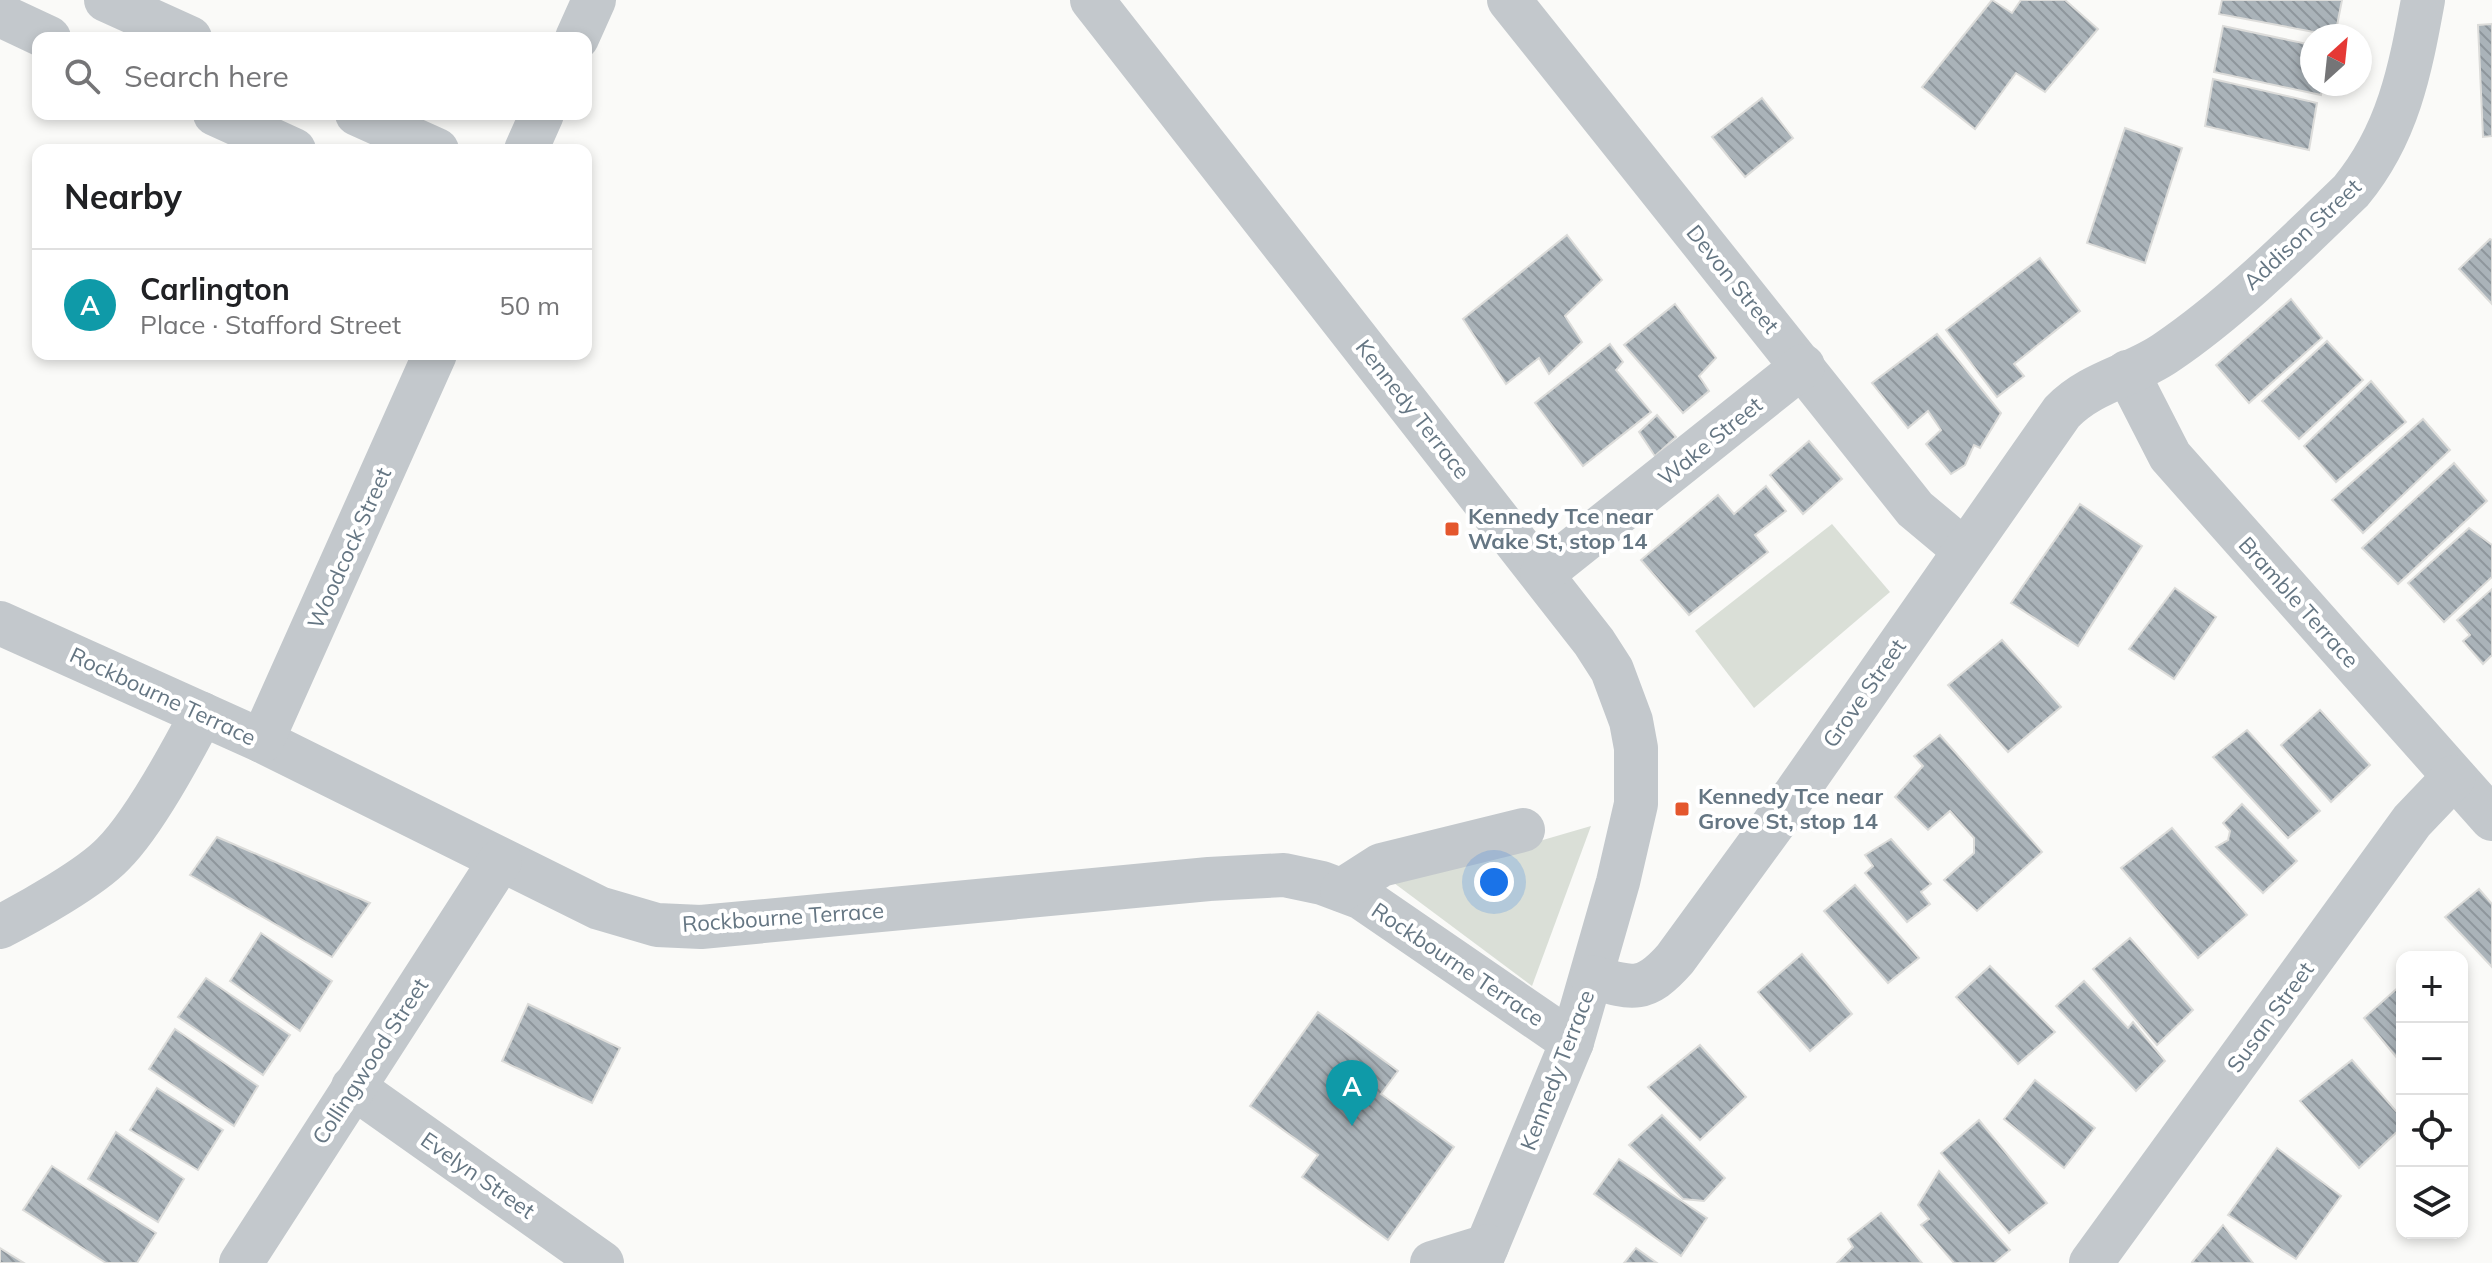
<!DOCTYPE html>
<meta charset="utf-8">
<style>
:root{--surface:#fff;--page:#f2f2f2;--text:#202124;--muted:#757577;--line:#e0e0e0;--accent:#b45309}
body{margin:0;font-family:Mulish,sans-serif;background:var(--page);color:var(--text)}
.controls{position:absolute;right:24px;bottom:24px;display:grid;overflow:hidden;border-radius:16px;box-shadow:0 4px 12px #0003}
.controls button{width:72px;height:72px;display:grid;place-items:center;padding:0;border:0;border-bottom:2px solid var(--line);background:var(--surface);color:var(--text);font:40px sans-serif}
.compass{position:absolute;left:2300px;top:24px;width:72px;height:72px;border-radius:50%;background:var(--surface);box-shadow:0 4px 12px #0003;rotate:27deg}
.you{position:absolute;left:1494px;top:882px;width:28px;height:28px;margin:-20px;border:6px solid #fff;border-radius:50%;background:#1a73e8;box-shadow:0 0 0 12px #1a73e833}
.badge{display:grid;place-items:center;width:52px;height:52px;border-radius:50%;background:var(--accent);color:#fff;font-size:26px;font-weight:700}
.pin{position:absolute;translate:-50% -66px;filter:drop-shadow(0 2px 4px #0008)}
.pin::after{content:'';position:absolute;top:42px;width:28px;height:24px;background:inherit;clip-path:polygon(0 0,100% 0,50% 100%)}
.list{margin:0;padding:0;list-style:none}
h2{display:flex;justify-content:space-between;align-items:center;height:104px;margin:0;padding:0 32px;font-size:34px}
h2 small{font-size:26px;font-weight:400;color:var(--muted)}
.list li{display:grid;grid-template-columns:52px 1fr auto;gap:24px;align-items:center;box-sizing:border-box;height:112px;padding:0 32px;border-top:2px solid var(--line)}
.list b{display:block;font-size:30px;white-space:nowrap}
.list p{margin:0;font-size:26px;white-space:nowrap;color:var(--muted)}
.list em{font-size:26px;font-style:normal;color:var(--muted)}
.icon{flex:none;width:44px;height:44px;fill:none;stroke:currentColor;stroke-width:2;stroke-linecap:round;stroke-linejoin:round}
.map{position:relative;flex:none;width:2492px;height:1263px;overflow:hidden}
.search{position:absolute;background:var(--surface);box-shadow:0 4px 12px #0003;left:32px;top:32px;width:560px;height:88px;display:flex;align-items:center;gap:20px;box-sizing:border-box;padding:0 28px;border-radius:16px;color:var(--muted);font-size:30px}
.panel{position:absolute;background:var(--surface);box-shadow:0 4px 12px #0003;left:32px;top:144px;width:560px;height:216px;border-radius:16px}
.map>svg:first-child{display:block}
.green{fill:#dadfd7}
.building{fill:url(#building-back-hatch);stroke:#dcdcda;stroke-width:2}
.lines{fill:none;stroke-linecap:round;stroke-linejoin:round}
.minor{stroke:#c3c8cc;stroke-width:44}
.poi-dot{fill:#e4572e;stroke:#fff;stroke-width:3}
.labels{text-anchor:middle;dominant-baseline:central;stroke-width:8;stroke-linejoin:round;paint-order:stroke}
.street-label{font-size:22px;fill:#657683;stroke:#fff}
.poi-label{font-size:22px;font-weight:bold;fill:#657683;stroke:#fff;text-anchor:start}
</style>
<div class="map">
<svg width="2492" height="1263" viewBox="0 0 2492 1263">
<defs>
<pattern id="building-back-hatch" width="6" height="6" patternUnits="userSpaceOnUse" patternTransform="scale(2)"><rect width="6" height="6" fill="#aab3b9"/><path d="M-1 5l2 2M0 0l6 6M5-1l2 2" fill="none" stroke="#8e969c"/></pattern>
</defs>
<rect width="100%" height="100%" fill="#fafaf8"/>
<g class="green">
<path d="M1832 524 1890 592 1754 708 1695 631Z"/>
<path d="M1591 826 1532 986 1394 883Z"/>
</g>
<g class="building">
<path d="M1992 0 2012 13 2021 0H2065L2098 29 2045 92 2016 73 1975 129 1922 87Z"/>
<path d="M2222 0H2342L2335 36 2219 14Z"/>
<path d="M2492 24V136L2483 137 2478 25Z"/>
<path d="M2223 26 2312 45V84H2323L2321 95 2214 72Z"/>
<path d="M2213 79 2317 103 2309 150 2205 126Z"/>
<path d="M1762 98 1793 138 1745 177 1712 137Z"/>
<path d="M2125 128 2182 148 2145 263 2087 243Z"/>
<path d="M1567 235 1602 280 1565 316 1582 342 1549 374 1539 358 1506 384 1463 319Z"/>
<path d="M2490 239 2492 240V304L2459 269Z"/>
<path d="M2040 258 2080 311 2014 364 2024 376 1997 397 1946 330Z"/>
<path d="M2291 299 2322 338 2249 403 2216 365Z"/>
<path d="M1675 304 1716 358 1699 376 1709 391 1683 413 1624 345Z"/>
<path d="M1937 334 2001 413 1980 448 1974 445 1965 465 1951 474 1926 444 1941 430 1928 411 1908 428 1872 383Z"/>
<path d="M2327 341 2363 380 2299 439 2262 401Z"/>
<path d="M1610 344 1623 362 1616 370 1651 412 1583 466 1535 403Z"/>
<path d="M2371 381 2406 422 2336 482 2304 446Z"/>
<path d="M1657 415 1676 437 1655 456 1639 432Z"/>
<path d="M2423 419 2450 450 2363 533 2332 500Z"/>
<path d="M1809 441 1842 479 1803 514 1770 475Z"/>
<path d="M2454 463 2487 501 2398 584 2362 548Z"/>
<path d="M1766 486 1786 511 1755 535 1768 552 1689 615 1641 560 1718 495 1734 514Z"/>
<path d="M2080 504 2142 546 2078 646 2011 603Z"/>
<path d="M2469 528 2492 545V577L2444 622 2408 583Z"/>
<path d="M2175 588 2216 617 2174 679 2129 649Z"/>
<path d="M2492 589V655L2483 664 2463 641 2470 635 2457 620Z"/>
<path d="M2002 640 2061 707 2008 752 1948 685Z"/>
<path d="M2320 710 2370 765 2331 802 2281 745Z"/>
<path d="M2247 730 2320 811 2288 838 2213 757Z"/>
<path d="M1940 735 2042 852 1977 911 1944 880 1974 853V838L1950 811 1928 830 1895 797 1923 766 1914 756Z"/>
<path d="M2242 804 2297 861 2263 893 2216 847 2228 840 2230 831 2223 823Z"/>
<path d="M2172 828 2247 915 2198 958 2121 868Z"/>
<path d="M217 837 370 903 332 957 190 875Z"/>
<path d="M1891 839 1931 884 1921 892 1930 904 1907 922 1865 873 1873 866 1865 855Z"/>
<path d="M1855 885 1919 958 1888 983 1824 911Z"/>
<path d="M2479 889 2492 904V967L2445 917Z"/>
<path d="M261 933 332 981 300 1031 230 981Z"/>
<path d="M2130 938 2193 1010 2157 1045 2093 969Z"/>
<path d="M1802 954 1852 1014 1810 1051 1758 992Z"/>
<path d="M1990 966 2055 1032 2018 1064 1956 997Z"/>
<path d="M206 978 290 1035 263 1075 178 1017Z"/>
<path d="M2084 981 2128 1028 2133 1022 2165 1061 2136 1091 2056 1006Z"/>
<path d="M2402 984V1064L2364 1018Z"/>
<path d="M528 1004 620 1048 592 1103 502 1061Z"/>
<path d="M1318 1012 1398 1071 1381 1094 1454 1147 1388 1240 1302 1177 1318 1155 1250 1106Z"/>
<path d="M175 1029 258 1086 234 1126 149 1069Z"/>
<path d="M1700 1045 1746 1097 1700 1140 1648 1087Z"/>
<path d="M2352 1060 2402 1118V1127L2359 1168 2300 1101Z"/>
<path d="M2035 1080 2095 1128 2064 1168 2004 1119Z"/>
<path d="M157 1088 223 1130 198 1170 130 1130Z"/>
<path d="M1662 1115 1725 1178 1704 1201 1683 1199 1629 1145Z"/>
<path d="M1979 1120 2047 1203 2009 1233 1941 1153Z"/>
<path d="M116 1132 184 1179 158 1222 88 1179Z"/>
<path d="M2277 1148 2341 1196 2296 1259 2228 1215Z"/>
<path d="M1619 1159 1707 1218 1681 1256 1594 1194Z"/>
<path d="M52 1166 156 1233 137 1263H106L23 1210Z"/>
<path d="M1939 1171 2010 1250 1994 1263H1954L1921 1225 1929 1219 1918 1205Z"/>
<path d="M1881 1213 1922 1263H1837L1853 1247 1848 1239Z"/>
<path d="M2223 1225 2253 1263H2193L2192 1262Z"/>
<path d="M0 1248 24 1263H0Z"/>
<path d="M1636 1248 1657 1263H1624Z"/>
</g>
<g class="lines">
<g class="minor">
<path d="M106 0 190 38"/>
<path d="M1092 0 1594 642 1612 670 1631 721 1636 748V804L1618 882 1572 1042 1480 1263"/>
<path d="M1509 0 1915 509 1964 550"/>
<path d="M0 15 49 38"/>
<path d="M577 38 594 0"/>
<path d="M215 114 294 150"/>
<path d="M357 114 437 150"/>
<path d="M526 150 542 114"/>
<path d="M2127 372 2170 456 2492 819"/>
<path d="M1542 574 1803 366"/>
<path d="M0 623 262 741 599 908 657 925 701 927 1209 879 1284 875 1322 883 1362 898 1572 1042"/>
<path d="M262 741 435 354"/>
<path d="M1342 890 1381 865 1523 830"/>
<path d="M0 927C31 911 90 878 113 854 144 823 181 754 202 714"/>
<path d="M1592 977C1633 989 1645 993 1675 959L1786 807 2062 412C2092 381 2133 376 2167 352 2232 308 2295 245 2351 191 2398 134 2410 71 2423 0"/>
<path d="M353 1087 602 1263"/>
<path d="M241 1263 500 861"/>
<path d="M1432 1263 1487 1246"/>
<path d="M2091 1263 2412 821 2454 777"/>
</g>
</g>
<g class="poi-dot">
<rect x="1444" y="521" width="16" height="16" rx="4"/>
<rect x="1674" y="801" width="16" height="16" rx="4"/>
</g>
<g class="labels">
<g class="street-label">
<text transform="translate(2302 234) rotate(-43)">Addison Street</text>
<text transform="translate(1733 279) rotate(51)">Devon Street</text>
<text transform="translate(1413 409) rotate(52)">Kennedy Terrace</text>
<text transform="translate(1710 441) rotate(-39)">Wake Street</text>
<text transform="translate(349 548) rotate(-66)">Woodcock Street</text>
<text transform="translate(2299 602) rotate(48)">Bramble Terrace</text>
<text transform="translate(1864 693) rotate(-55)">Grove Street</text>
<text transform="translate(163 696) rotate(25)">Rockbourne Terrace</text>
<text transform="translate(783 917) rotate(-4)">Rockbourne Terrace</text>
<text transform="translate(1458 964) rotate(34)">Rockbourne Terrace</text>
<text transform="translate(2270 1017) rotate(-54)">Susan Street</text>
<text transform="translate(370 1061) rotate(-57)">Collingwood Street</text>
<text transform="translate(1557 1070) rotate(-69)">Kennedy Terrace</text>
<text transform="translate(478 1175) rotate(35)">Evelyn Street</text>
</g>
<g class="poi-label">
<text x="1468" y="516">Kennedy Tce near<tspan x="1468" dy="25">Wake St, stop 14</tspan></text>
<text x="1698" y="796">Kennedy Tce near<tspan x="1698" dy="25">Grove St, stop 14</tspan></text>
</g>
</g>
</svg>
<div class="controls">
<button>+</button>
<button>−</button>
<button><svg class="icon" aria-label="locate" viewBox="0 0 24 24"><circle cx="12" cy="12" r="6"/><path d="M12 2v4M12 18v4M2 12h4M18 12h4"/></svg></button>
<button><svg class="icon" aria-label="layers" viewBox="0 0 24 24"><path d="M12 4l9 5-9 5-9-5zM3 14l9 5 9-5"/></svg></button>
</div>
<svg class="compass" viewBox="-18 -18 36 36"><path d="M0-13l5 13h-10z" fill="#e53935"/><path d="M0 13l5-13h-10z" fill="#757577"/></svg>
<div class="you"></div>
<div class="pin badge" style="left:1352px;top:1126px;background:#0f9aa8">A</div>
<div class="search"><svg class="icon" aria-label="search" viewBox="0 0 24 24"><circle cx="10" cy="10" r="6"/><path d="M15 15l6 6"/></svg>Search here</div>
<section class="panel">
<h2>Nearby<small></small></h2>
<ul class="list">
<li><span class="badge" style="background:#0f9aa8">A</span><div><b>Carlington</b><p>Place · Stafford Street</p></div><em>50 m</em></li>
</ul>
</section>
</div>
